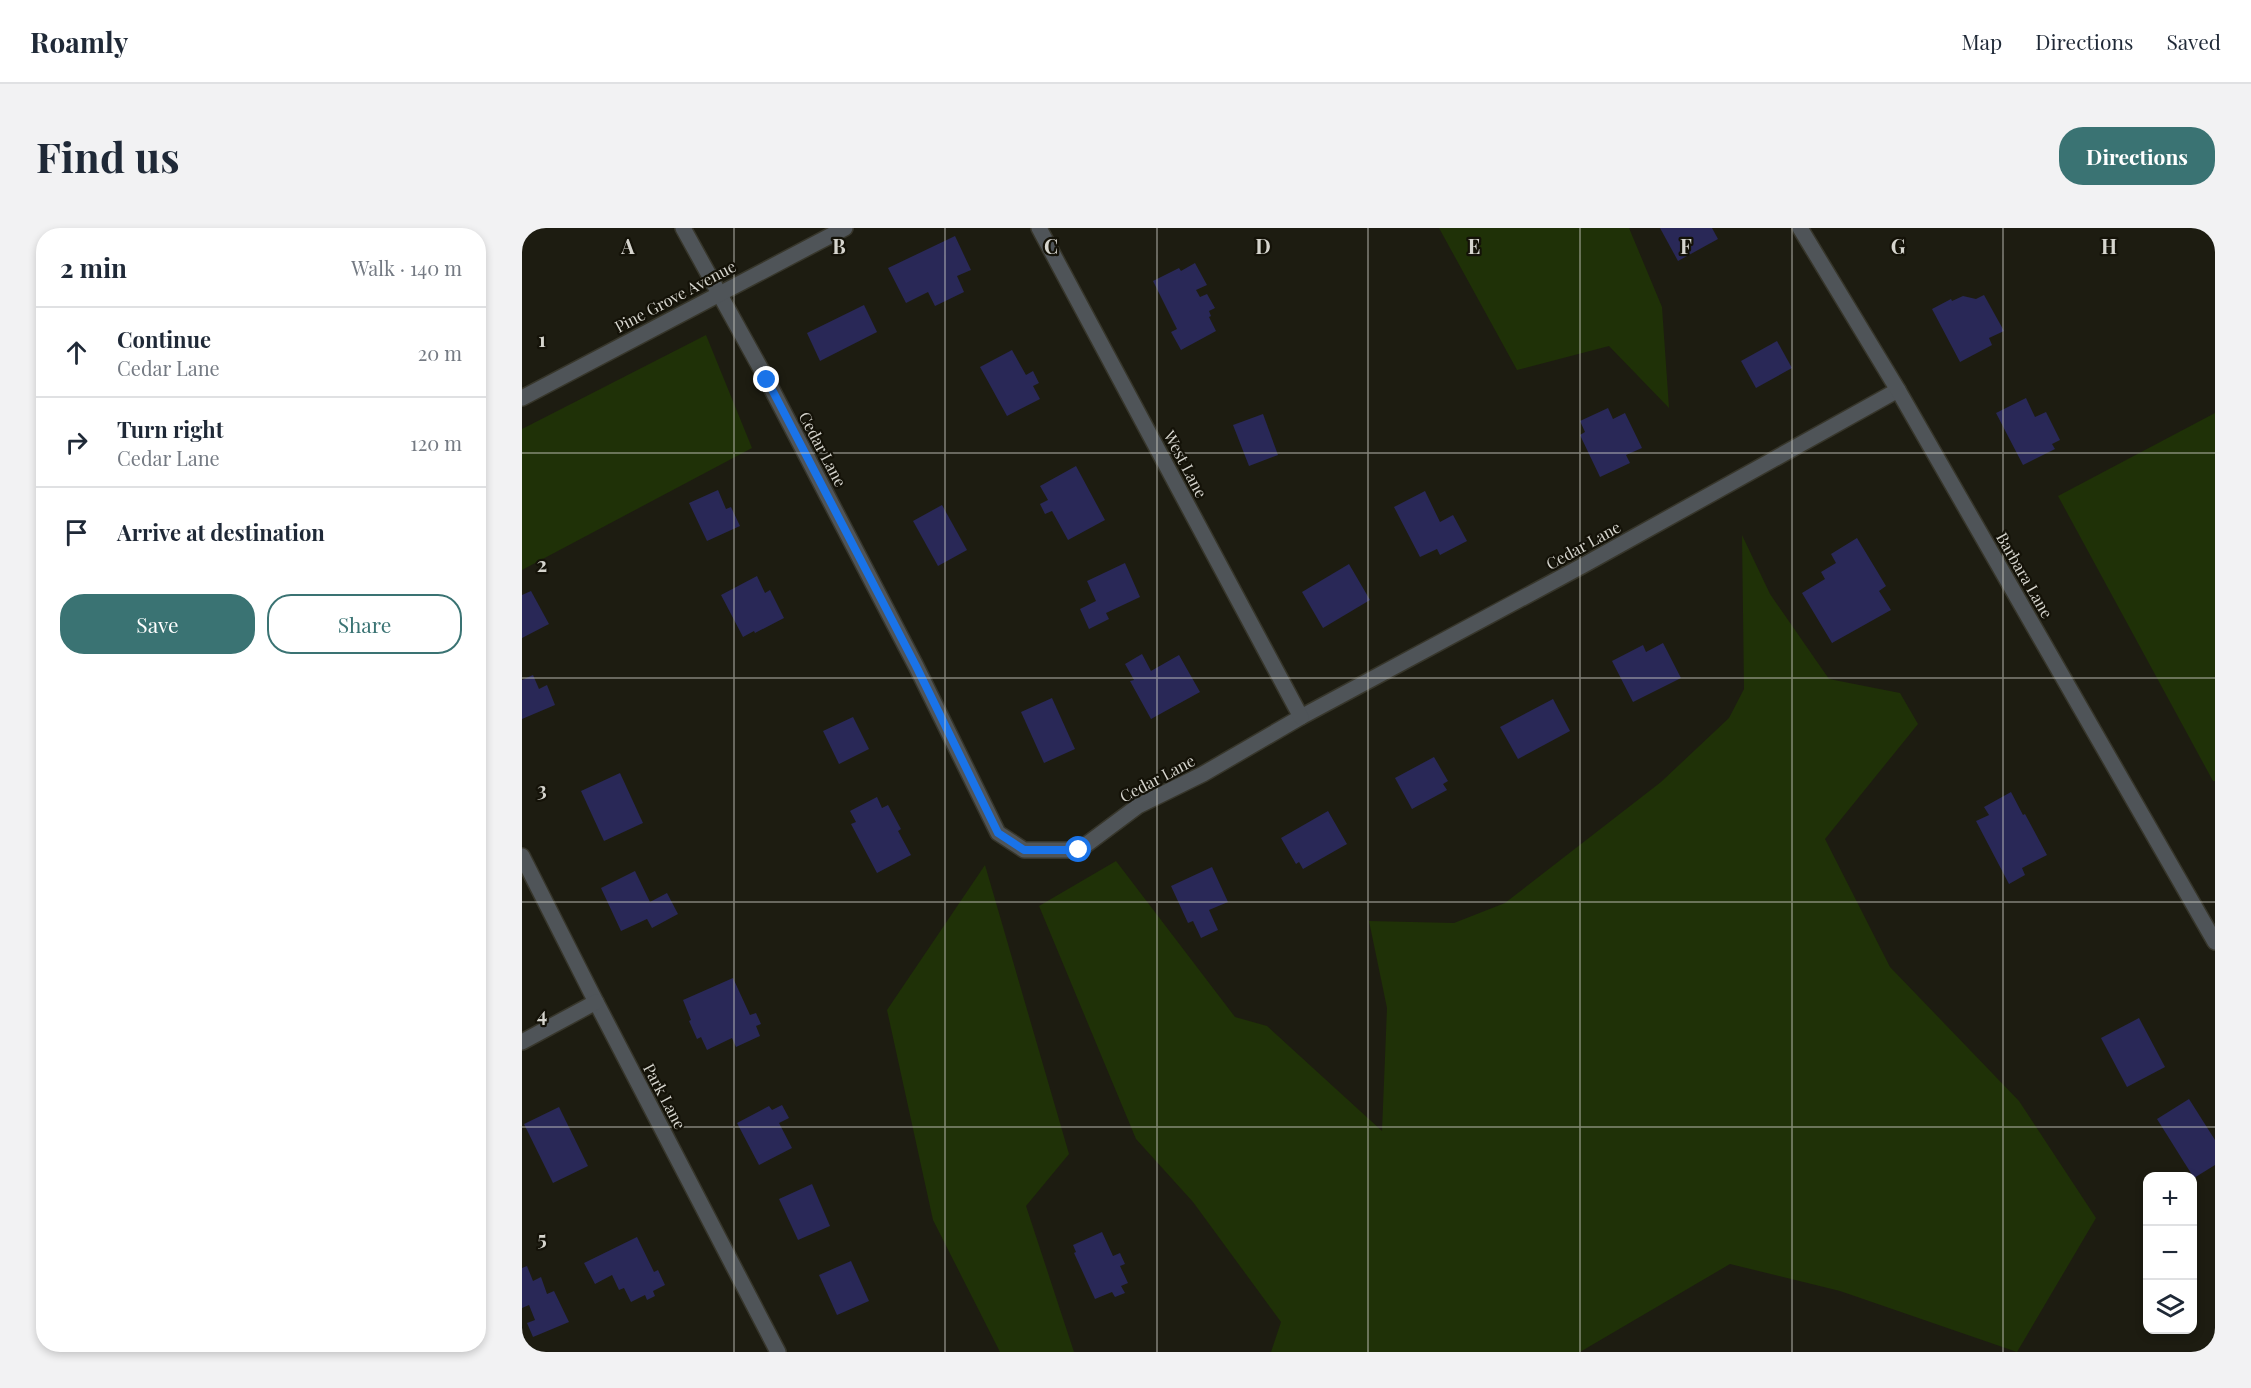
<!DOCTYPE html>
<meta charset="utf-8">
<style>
:root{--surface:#fff;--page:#f2f2f3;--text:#1f2937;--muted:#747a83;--line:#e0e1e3;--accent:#3a7373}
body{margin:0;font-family:"Playfair Display",serif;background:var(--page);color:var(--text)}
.controls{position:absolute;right:18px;bottom:18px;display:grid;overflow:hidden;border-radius:12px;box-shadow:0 3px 9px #0003}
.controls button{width:54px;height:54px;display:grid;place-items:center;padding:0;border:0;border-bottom:2px solid var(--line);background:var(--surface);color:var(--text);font:30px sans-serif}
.stop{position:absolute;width:18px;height:18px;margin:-14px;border:4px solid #1a73e8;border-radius:50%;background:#fff}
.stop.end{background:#1a73e8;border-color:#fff;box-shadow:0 2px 6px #0008}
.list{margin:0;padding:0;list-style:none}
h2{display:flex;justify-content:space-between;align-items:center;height:78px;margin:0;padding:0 24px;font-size:26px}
h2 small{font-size:20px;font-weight:400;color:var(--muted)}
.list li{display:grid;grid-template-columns:39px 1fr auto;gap:18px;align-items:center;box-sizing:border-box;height:90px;padding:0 24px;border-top:2px solid var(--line)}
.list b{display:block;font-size:22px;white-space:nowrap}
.list p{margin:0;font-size:20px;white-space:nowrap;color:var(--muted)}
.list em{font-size:20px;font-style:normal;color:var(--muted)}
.actions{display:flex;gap:12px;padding:18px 24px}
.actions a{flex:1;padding:14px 0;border:2px solid var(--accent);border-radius:24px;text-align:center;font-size:21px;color:var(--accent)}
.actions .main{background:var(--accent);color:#fff}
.icon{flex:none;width:33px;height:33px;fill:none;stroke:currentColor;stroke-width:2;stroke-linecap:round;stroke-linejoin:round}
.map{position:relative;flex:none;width:1693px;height:1124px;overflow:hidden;border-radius:24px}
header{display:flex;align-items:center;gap:36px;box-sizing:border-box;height:84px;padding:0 30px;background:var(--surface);border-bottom:2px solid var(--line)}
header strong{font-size:28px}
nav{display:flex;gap:33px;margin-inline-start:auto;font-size:21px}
.intro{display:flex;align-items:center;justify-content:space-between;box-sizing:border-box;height:144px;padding:0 36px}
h1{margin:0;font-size:42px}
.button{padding:15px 27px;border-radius:24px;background:var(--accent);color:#fff;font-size:21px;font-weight:700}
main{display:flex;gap:36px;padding:0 36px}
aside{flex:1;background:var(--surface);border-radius:24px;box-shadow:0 3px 9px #0003}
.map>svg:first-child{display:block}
.green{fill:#1f3107}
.building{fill:#292857}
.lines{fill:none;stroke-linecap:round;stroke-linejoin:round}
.minor-casing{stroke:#37362b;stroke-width:18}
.minor{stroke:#4f5458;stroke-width:15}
.route{stroke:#1a73e8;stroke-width:8}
.grid{fill:none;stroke:#d6d5ce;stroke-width:1.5;stroke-opacity:0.55}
.labels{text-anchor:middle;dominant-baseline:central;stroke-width:4.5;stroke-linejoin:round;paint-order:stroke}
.street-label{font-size:16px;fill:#d6d5ce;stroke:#141208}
.grid-label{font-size:20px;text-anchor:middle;font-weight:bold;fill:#d6d5ce;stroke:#141208;stroke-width:4.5;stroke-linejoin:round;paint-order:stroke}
</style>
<header>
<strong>Roamly</strong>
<nav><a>Map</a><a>Directions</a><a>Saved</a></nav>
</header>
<div class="intro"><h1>Find us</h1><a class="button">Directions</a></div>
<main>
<aside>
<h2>2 min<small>Walk · 140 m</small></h2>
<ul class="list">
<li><svg class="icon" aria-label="ahead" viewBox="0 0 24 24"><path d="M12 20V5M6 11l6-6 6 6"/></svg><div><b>Continue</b><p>Cedar Lane</p></div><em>20 m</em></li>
<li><svg class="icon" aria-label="right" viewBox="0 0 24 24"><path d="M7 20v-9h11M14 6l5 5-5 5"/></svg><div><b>Turn right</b><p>Cedar Lane</p></div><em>120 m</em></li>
<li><svg class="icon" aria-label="arrive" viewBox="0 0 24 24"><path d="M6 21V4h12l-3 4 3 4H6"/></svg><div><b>Arrive at destination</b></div></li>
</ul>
<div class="actions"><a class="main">Save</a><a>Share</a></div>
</aside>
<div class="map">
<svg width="1693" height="1124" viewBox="0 0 1693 1124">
<rect width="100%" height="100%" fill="#1d1c11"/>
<g class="green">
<path d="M917 0H1107L1140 79 1147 180 1087 118 995 142Z"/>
<path d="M184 107 230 220 0 342V201Z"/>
<path d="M1693 185V553H1691L1536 268Z"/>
<path d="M1220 307 1248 366 1307 451 1378 465 1396 496 1303 611 1368 739 1497 873 1574 990 1495 1124 1318 1063 1208 1036 1058 1124H749L759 1094 671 974 614 911 517 678 594 633 713 789 745 798 860 903 865 780 847 693 932 695 983 675 1139 554 1207 490 1222 461Z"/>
<path d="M463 637 547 926 504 978 552 1124H478L411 992 365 782Z"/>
</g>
<g class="building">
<path d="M1138 0H1190L1196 11 1156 33Z"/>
<path d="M433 8 449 42 435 48 442 64 413 78 406 64 384 75 366 40Z"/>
<path d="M673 35 685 57 674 62 678 69 685 66 693 80 687 83 689 88 687 89 694 103 659 122 649 104 655 101 631 53 657 40 659 43Z"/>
<path d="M1462 67 1482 103 1467 110 1470 117 1438 134 1410 81 1429 71 1430 73 1441 68 1454 71Z"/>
<path d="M342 77 355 104 298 133 285 105Z"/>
<path d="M1255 113 1270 140 1234 160 1219 133Z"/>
<path d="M490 122 504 147 511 143 517 155 511 158 518 171 485 188 458 139Z"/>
<path d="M1504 170 1513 189 1524 184 1538 212 1530 216 1533 221 1501 237 1474 185Z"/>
<path d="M1086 180 1091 191 1103 185 1120 220 1104 227 1108 235 1078 249 1058 207 1063 204 1058 193Z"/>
<path d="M741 186 756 227 727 238 711 197Z"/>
<path d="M554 238 583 292 546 312 530 283 523 286 518 276 526 272 518 258Z"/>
<path d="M196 262 204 281 209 279 218 298 185 313 167 275Z"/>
<path d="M903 263 918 294 931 287 945 313 918 327 915 321 898 329 872 279Z"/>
<path d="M420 277 445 322 416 338 391 293Z"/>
<path d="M1335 310 1364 358 1357 363 1369 382 1310 415 1280 365 1303 351 1299 344 1314 335 1309 326Z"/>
<path d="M603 335 618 369 584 385 587 391 567 401 558 381 574 373 565 353Z"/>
<path d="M827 336 848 372 801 400 780 364Z"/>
<path d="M235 348 243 365 248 362 262 390 233 405 232 403 221 409 199 367Z"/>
<path d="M9 363 27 396 0 410V367Z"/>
<path d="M1141 415 1159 450 1111 474 1090 433 1121 417 1124 424Z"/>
<path d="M620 426 629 443 657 427 678 464 629 491 608 453 612 452 603 436Z"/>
<path d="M11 447 17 461 25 457 33 477 0 491V452Z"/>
<path d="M530 470 553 521 522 535 499 484Z"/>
<path d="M1031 471 1048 503 996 531 978 499Z"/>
<path d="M331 489 347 521 317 536 301 503Z"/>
<path d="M912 529 926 553 921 556 925 562 890 581 873 550Z"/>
<path d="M98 545 121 595 82 613 59 563Z"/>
<path d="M1489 564 1501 587 1503 586 1525 627 1500 640 1503 647 1487 656 1454 593 1467 587 1462 579Z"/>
<path d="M355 569 360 580 366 577 379 601 376 603 389 627 355 645 329 596 334 594 328 583Z"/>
<path d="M806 583 825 616 781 641 777 634 774 636 759 610Z"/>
<path d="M690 639 706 674 687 682 696 702 679 710 671 693 666 695 649 658Z"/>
<path d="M113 643 128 674 145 665 156 686 130 700 125 691 99 703 79 660Z"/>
<path d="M211 750 228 787 234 785 239 796 234 798 238 808 214 819 210 810 185 822 179 809 175 811 167 793 169 792 161 772Z"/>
<path d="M1617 790 1643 839 1605 859 1579 810Z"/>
<path d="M1667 871 1693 912V937L1672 950 1635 891Z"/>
<path d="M260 877 267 890 257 895 270 920 237 937 215 895 247 878 250 882Z"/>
<path d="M37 879 66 938 31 955 2 896Z"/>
<path d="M290 956 308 998 276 1012 257 971Z"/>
<path d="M580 1004 591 1028 598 1025 603 1036 598 1038 606 1055 599 1058 603 1065 593 1069 590 1064 573 1071 552 1025 554 1024 551 1017Z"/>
<path d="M115 1009 132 1044 136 1042 143 1057 131 1063 133 1068 125 1072 123 1067 109 1074 102 1060 97 1062 90 1047 73 1056 62 1035Z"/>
<path d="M329 1033 347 1073 315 1087 297 1047Z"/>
<path d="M5 1038 11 1053 19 1049 25 1066 32 1063 47 1094 11 1109 5 1095 13 1092 7 1077 0 1080V1040Z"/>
</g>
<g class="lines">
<defs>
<g id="minor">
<path d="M161 0 245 152 394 438 476 605 502 622H557L616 578 681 546 779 489 1060 338 1376 162"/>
<path d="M517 0 779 489"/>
<path d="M1278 0 1376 162 1693 714"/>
<path d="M0 170 323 0"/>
<path d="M0 628 74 774 256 1124"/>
<path d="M0 814 74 774"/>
</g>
</defs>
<use href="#minor" class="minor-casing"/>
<use href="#minor" class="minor"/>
</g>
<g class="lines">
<path class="route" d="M245 152 394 438 476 605 502 622H557"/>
</g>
<path class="grid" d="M212 0V1124M423 0V1124M635 0V1124M846 0V1124M1058 0V1124M1270 0V1124M1481 0V1124M0 225H1693M0 450H1693M0 674H1693M0 899H1693"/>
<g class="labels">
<g class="street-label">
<text transform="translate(153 68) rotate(-28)">Pine Grove Avenue</text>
<text transform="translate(301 221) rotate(62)">Cedar Lane</text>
<text transform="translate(664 236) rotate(62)">West Lane</text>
<text transform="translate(1061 317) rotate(-29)">Cedar Lane</text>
<text transform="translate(1503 347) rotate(60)">Barbara Lane</text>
<text transform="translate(635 550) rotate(-28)">Cedar Lane</text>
<text transform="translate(143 868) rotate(62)">Park Lane</text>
</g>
</g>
<g class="grid-label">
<text x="106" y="26">A</text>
<text x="317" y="26">B</text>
<text x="529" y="26">C</text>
<text x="741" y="26">D</text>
<text x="952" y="26">E</text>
<text x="1164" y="26">F</text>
<text x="1376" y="26">G</text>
<text x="1587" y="26">H</text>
<text x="20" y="119">1</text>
<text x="20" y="344">2</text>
<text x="20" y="569">3</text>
<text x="20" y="794">4</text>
<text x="20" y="1018">5</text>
</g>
</svg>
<div class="controls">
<button>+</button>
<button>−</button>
<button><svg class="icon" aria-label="layers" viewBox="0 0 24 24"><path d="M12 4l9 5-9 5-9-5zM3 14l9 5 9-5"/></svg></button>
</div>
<div class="stop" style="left:557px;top:622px"></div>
<div class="stop end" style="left:245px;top:152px"></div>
</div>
</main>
